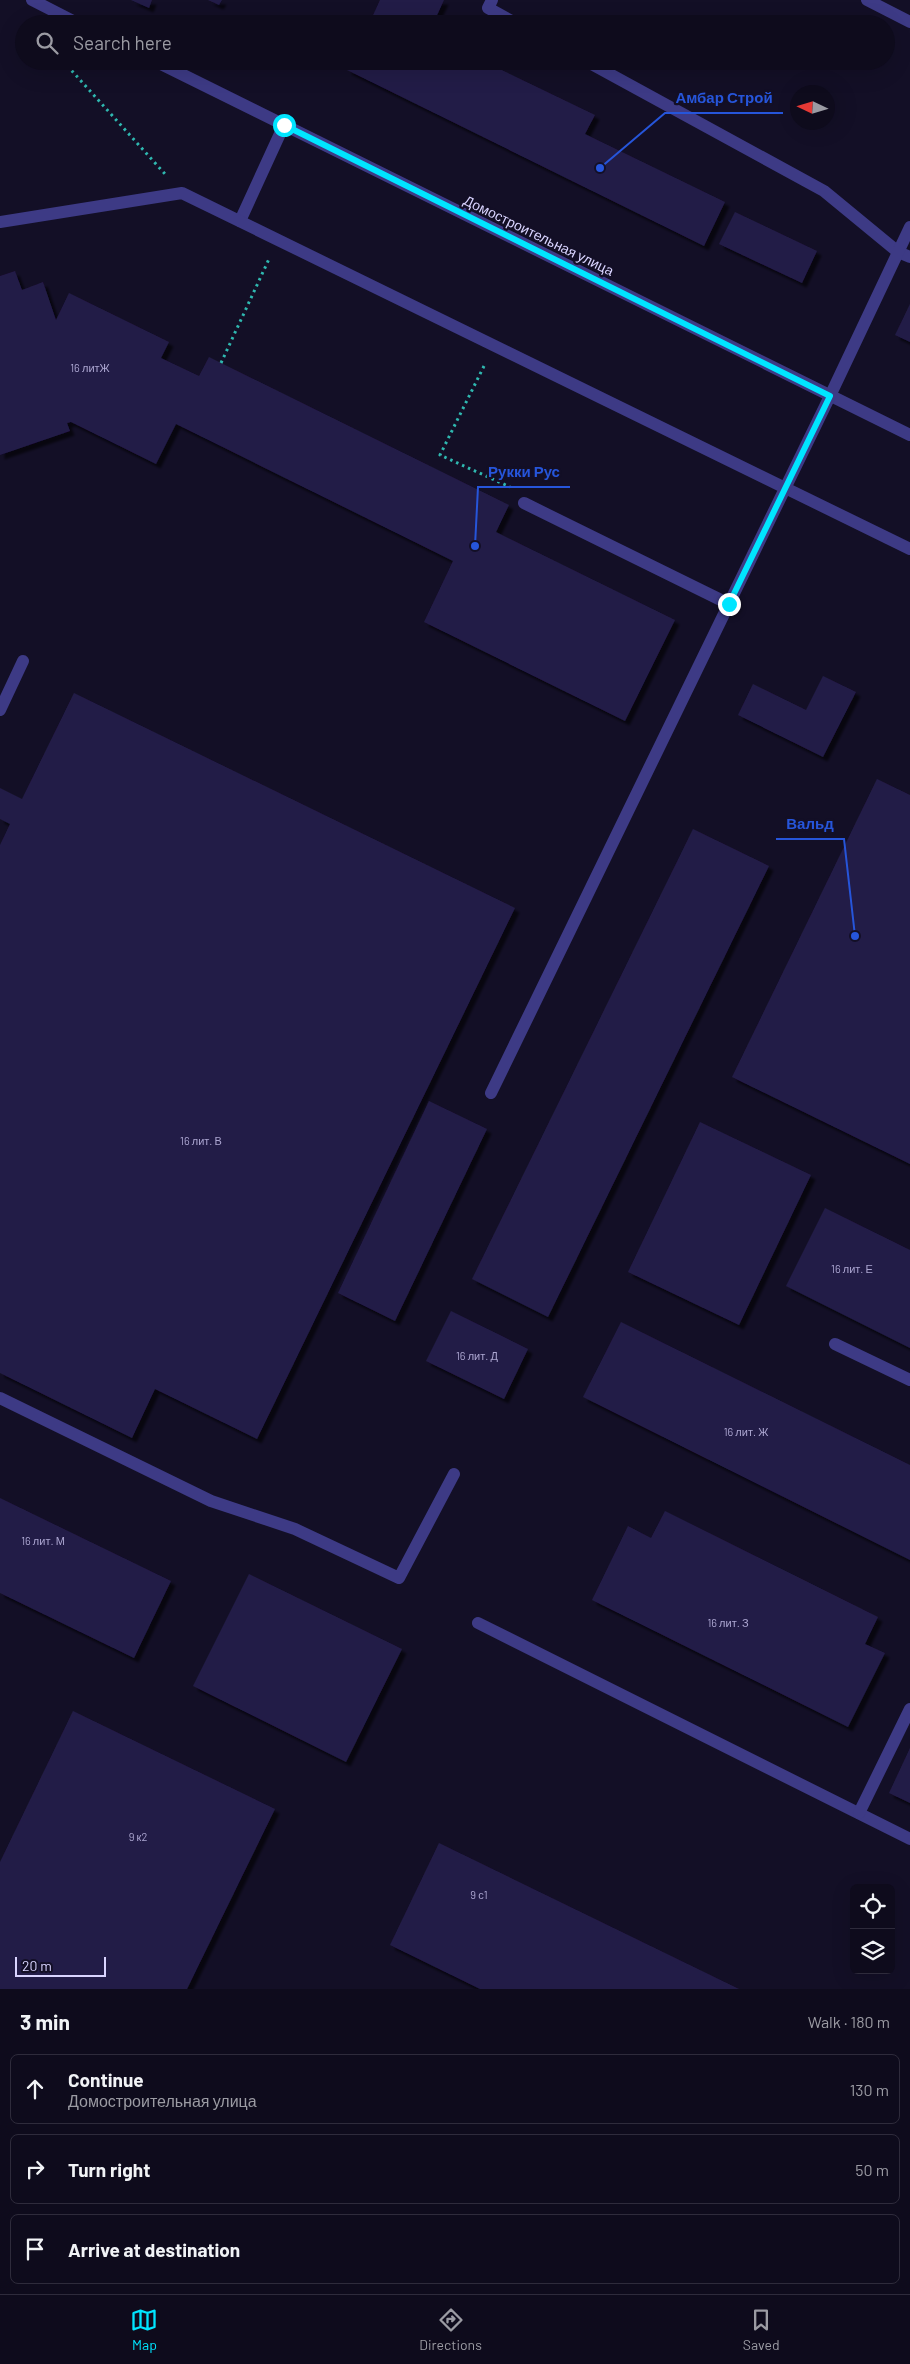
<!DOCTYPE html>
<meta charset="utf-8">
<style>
:root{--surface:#0e0b1c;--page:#171425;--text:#f1f3f6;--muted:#9b9ba3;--line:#2e2b3b;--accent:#00e5ff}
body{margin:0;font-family:Barlow,sans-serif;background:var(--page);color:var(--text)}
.controls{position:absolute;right:15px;bottom:15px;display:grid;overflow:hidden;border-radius:8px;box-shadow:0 5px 20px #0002}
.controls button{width:45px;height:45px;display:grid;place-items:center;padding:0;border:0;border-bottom:1px solid var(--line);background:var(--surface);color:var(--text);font:25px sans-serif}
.compass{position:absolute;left:790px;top:85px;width:45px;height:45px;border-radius:50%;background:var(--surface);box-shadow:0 5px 20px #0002;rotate:274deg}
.scale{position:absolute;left:15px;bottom:12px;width:91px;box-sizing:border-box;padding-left:5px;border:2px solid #d9d4ff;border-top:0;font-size:14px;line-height:18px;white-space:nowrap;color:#d9d4ff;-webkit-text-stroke:4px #130f26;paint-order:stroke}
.stop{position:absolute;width:15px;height:15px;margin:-11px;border:4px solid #00e5ff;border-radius:50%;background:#fff}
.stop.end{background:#00e5ff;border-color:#fff;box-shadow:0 1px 5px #0008}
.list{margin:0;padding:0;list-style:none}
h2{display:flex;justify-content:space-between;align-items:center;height:65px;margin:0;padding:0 20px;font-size:21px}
h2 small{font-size:16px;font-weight:400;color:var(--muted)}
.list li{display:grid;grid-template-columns:32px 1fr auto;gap:15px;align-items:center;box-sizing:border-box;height:70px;margin:0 10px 10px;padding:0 10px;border:1px solid var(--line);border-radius:8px}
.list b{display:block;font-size:19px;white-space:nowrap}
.list p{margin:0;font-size:16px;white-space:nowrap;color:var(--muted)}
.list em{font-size:16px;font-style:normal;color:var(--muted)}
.icon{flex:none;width:28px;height:28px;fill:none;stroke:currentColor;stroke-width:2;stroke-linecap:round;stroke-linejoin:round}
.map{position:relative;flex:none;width:910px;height:1989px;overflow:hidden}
.search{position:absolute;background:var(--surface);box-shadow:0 5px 20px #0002;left:15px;right:15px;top:15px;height:55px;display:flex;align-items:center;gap:12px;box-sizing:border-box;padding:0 18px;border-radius:28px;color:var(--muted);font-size:19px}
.sheet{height:305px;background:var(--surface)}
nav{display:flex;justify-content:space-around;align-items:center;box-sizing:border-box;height:70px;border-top:1px solid var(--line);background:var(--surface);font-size:14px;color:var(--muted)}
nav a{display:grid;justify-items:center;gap:2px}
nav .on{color:var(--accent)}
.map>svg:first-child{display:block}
.building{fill:#241b47;filter:url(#shadow)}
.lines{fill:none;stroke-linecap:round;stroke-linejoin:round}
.path{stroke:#2fb8b0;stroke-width:3;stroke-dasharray:2.5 4;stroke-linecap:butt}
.minor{stroke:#3d3a85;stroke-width:12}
.route{stroke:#00e5ff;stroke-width:6}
.labels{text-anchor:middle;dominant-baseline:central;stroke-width:4.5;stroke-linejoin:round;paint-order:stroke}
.number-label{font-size:11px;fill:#aca6d1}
.street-label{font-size:14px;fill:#d9d4ff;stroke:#130f26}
.leader{fill:none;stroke:#2655da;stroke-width:2}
.callout-dot{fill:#2655da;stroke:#130f26;stroke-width:2}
.callout-label{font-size:15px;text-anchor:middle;font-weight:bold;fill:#2655da;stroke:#130f26;stroke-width:4.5;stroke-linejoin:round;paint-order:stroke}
</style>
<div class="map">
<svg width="910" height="1989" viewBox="0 0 910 1989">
<defs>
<filter id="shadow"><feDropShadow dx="4.5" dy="4.5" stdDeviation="1" flood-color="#0009"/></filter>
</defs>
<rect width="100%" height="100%" fill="#130f26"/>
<g class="building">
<path d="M131 0H152L149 8Z"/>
<path d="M208 0H222L219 5Z"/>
<path d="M380 0H444L433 24H369Z"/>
<path d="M351 61H483L595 115 585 134 725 202 704 246 347 70Z"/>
<path d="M735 212 817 251 802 283 719 244Z"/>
<path d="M15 271 22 290 43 282 56 320 69 293 169 342 161 358 199 376 209 357 221 363 509 505 496 532 675 620 625 721 424 622 453 561 176 424 156 464 71 422 67 423 70 431 0 455V276Z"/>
<path d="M910 304V342L895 335Z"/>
<path d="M823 676 856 692 823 757 738 715 753 684 806 710Z"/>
<path d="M74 693 515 908 257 1439 155 1389 132 1438 0 1373V845L10 824 0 819V788L22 799Z"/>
<path d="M877 779 910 795V1164L732 1077Z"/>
<path d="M693 829 769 866 548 1317 472 1279Z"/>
<path d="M429 1101 487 1129 395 1321 338 1293Z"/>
<path d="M700 1122 811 1175 739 1325 628 1272Z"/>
<path d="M825 1208 910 1250V1348L786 1286Z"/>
<path d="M451 1311 528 1349 504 1399 426 1361Z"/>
<path d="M621 1322 910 1465V1560L583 1397Z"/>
<path d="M0 1498 171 1581 134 1658 0 1593Z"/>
<path d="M665 1511 878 1617 865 1644 885 1653 848 1727 592 1600 628 1526 651 1538Z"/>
<path d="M249 1574 402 1649 346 1762 193 1686Z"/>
<path d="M73 1711 275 1809 187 1989H0V1862Z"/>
<path d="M910 1748V1803L889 1793Z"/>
<path d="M439 1843 739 1989H480L390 1945Z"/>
</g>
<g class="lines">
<g class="path">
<path d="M63 61 165 174"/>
<path d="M221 363 269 259"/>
<path d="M484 366 440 455 510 487"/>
</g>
<g class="minor">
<path d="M32 0 79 24"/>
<path d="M492 0 488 8 517 24"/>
<path d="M867 0 910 22"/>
<path d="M155 61 910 435"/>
<path d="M586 61 824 191 898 252 910 257"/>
<path d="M240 221 284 125"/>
<path d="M0 222 182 193 910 549"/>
<path d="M524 503 729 604"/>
<path d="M0 710 23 661"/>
<path d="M491 1093 830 396 910 227"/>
<path d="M835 1344 910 1380"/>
<path d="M0 1398 211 1501 295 1529 399 1578 454 1474"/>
<path d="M478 1623 910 1839"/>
<path d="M859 1813 910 1709"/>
</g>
</g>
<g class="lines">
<path class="route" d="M284 125 830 396 729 604"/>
</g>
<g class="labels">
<g class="number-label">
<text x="90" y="367">16 литЖ</text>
<text x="201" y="1140">16 лит. В</text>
<text x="852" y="1268">16 лит. Е</text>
<text x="477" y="1355">16 лит. Д</text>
<text x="746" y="1431">16 лит. Ж</text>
<text x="43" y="1540">16 лит. М</text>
<text x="728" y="1622">16 лит. З</text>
<text x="138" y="1836">9 к2</text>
<text x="479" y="1894">9 с1</text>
</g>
<g class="street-label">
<text transform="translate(539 235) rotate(26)">Домостроительная улица</text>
</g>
</g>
<path class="leader" d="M600 168L665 113H783M475 546L478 487H570M855 936L844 839H776"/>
<g class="callout-dot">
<circle cx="600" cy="168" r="5"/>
<circle cx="475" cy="546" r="5"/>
<circle cx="855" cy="936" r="5"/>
</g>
<g class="callout-label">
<text x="724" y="103">Амбар Строй</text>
<text x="524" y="477">Рукки Рус</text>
<text x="810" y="829">Вальд</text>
</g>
</svg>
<div class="controls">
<button><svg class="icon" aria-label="locate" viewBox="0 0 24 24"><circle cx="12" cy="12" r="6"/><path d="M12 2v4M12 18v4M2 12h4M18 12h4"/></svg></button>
<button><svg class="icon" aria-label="layers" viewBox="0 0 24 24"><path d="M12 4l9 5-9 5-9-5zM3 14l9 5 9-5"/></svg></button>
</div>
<svg class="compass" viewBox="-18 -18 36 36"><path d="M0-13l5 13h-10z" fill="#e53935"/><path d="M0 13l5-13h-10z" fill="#9b9ba3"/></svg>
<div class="scale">20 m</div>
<div class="stop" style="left:284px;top:125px"></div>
<div class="stop end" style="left:729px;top:604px"></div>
<div class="search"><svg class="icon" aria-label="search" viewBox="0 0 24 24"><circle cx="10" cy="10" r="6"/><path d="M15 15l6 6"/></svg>Search here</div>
</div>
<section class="sheet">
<h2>3 min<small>Walk · 180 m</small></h2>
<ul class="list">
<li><svg class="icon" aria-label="ahead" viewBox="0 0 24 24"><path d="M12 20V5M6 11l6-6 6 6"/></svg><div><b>Continue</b><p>Домостроительная улица</p></div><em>130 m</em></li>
<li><svg class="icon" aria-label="right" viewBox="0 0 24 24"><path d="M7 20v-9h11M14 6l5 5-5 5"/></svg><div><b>Turn right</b></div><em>50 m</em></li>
<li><svg class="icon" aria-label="arrive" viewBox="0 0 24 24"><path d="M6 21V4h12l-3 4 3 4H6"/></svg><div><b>Arrive at destination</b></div></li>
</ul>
</section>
<nav>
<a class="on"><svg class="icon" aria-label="map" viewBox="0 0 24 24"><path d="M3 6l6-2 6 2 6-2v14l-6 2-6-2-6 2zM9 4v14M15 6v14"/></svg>Map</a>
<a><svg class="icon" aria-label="directions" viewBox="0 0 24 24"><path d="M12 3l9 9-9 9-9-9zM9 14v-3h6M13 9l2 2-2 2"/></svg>Directions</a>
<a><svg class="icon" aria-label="saved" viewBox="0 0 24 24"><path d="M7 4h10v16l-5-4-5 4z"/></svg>Saved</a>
</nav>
